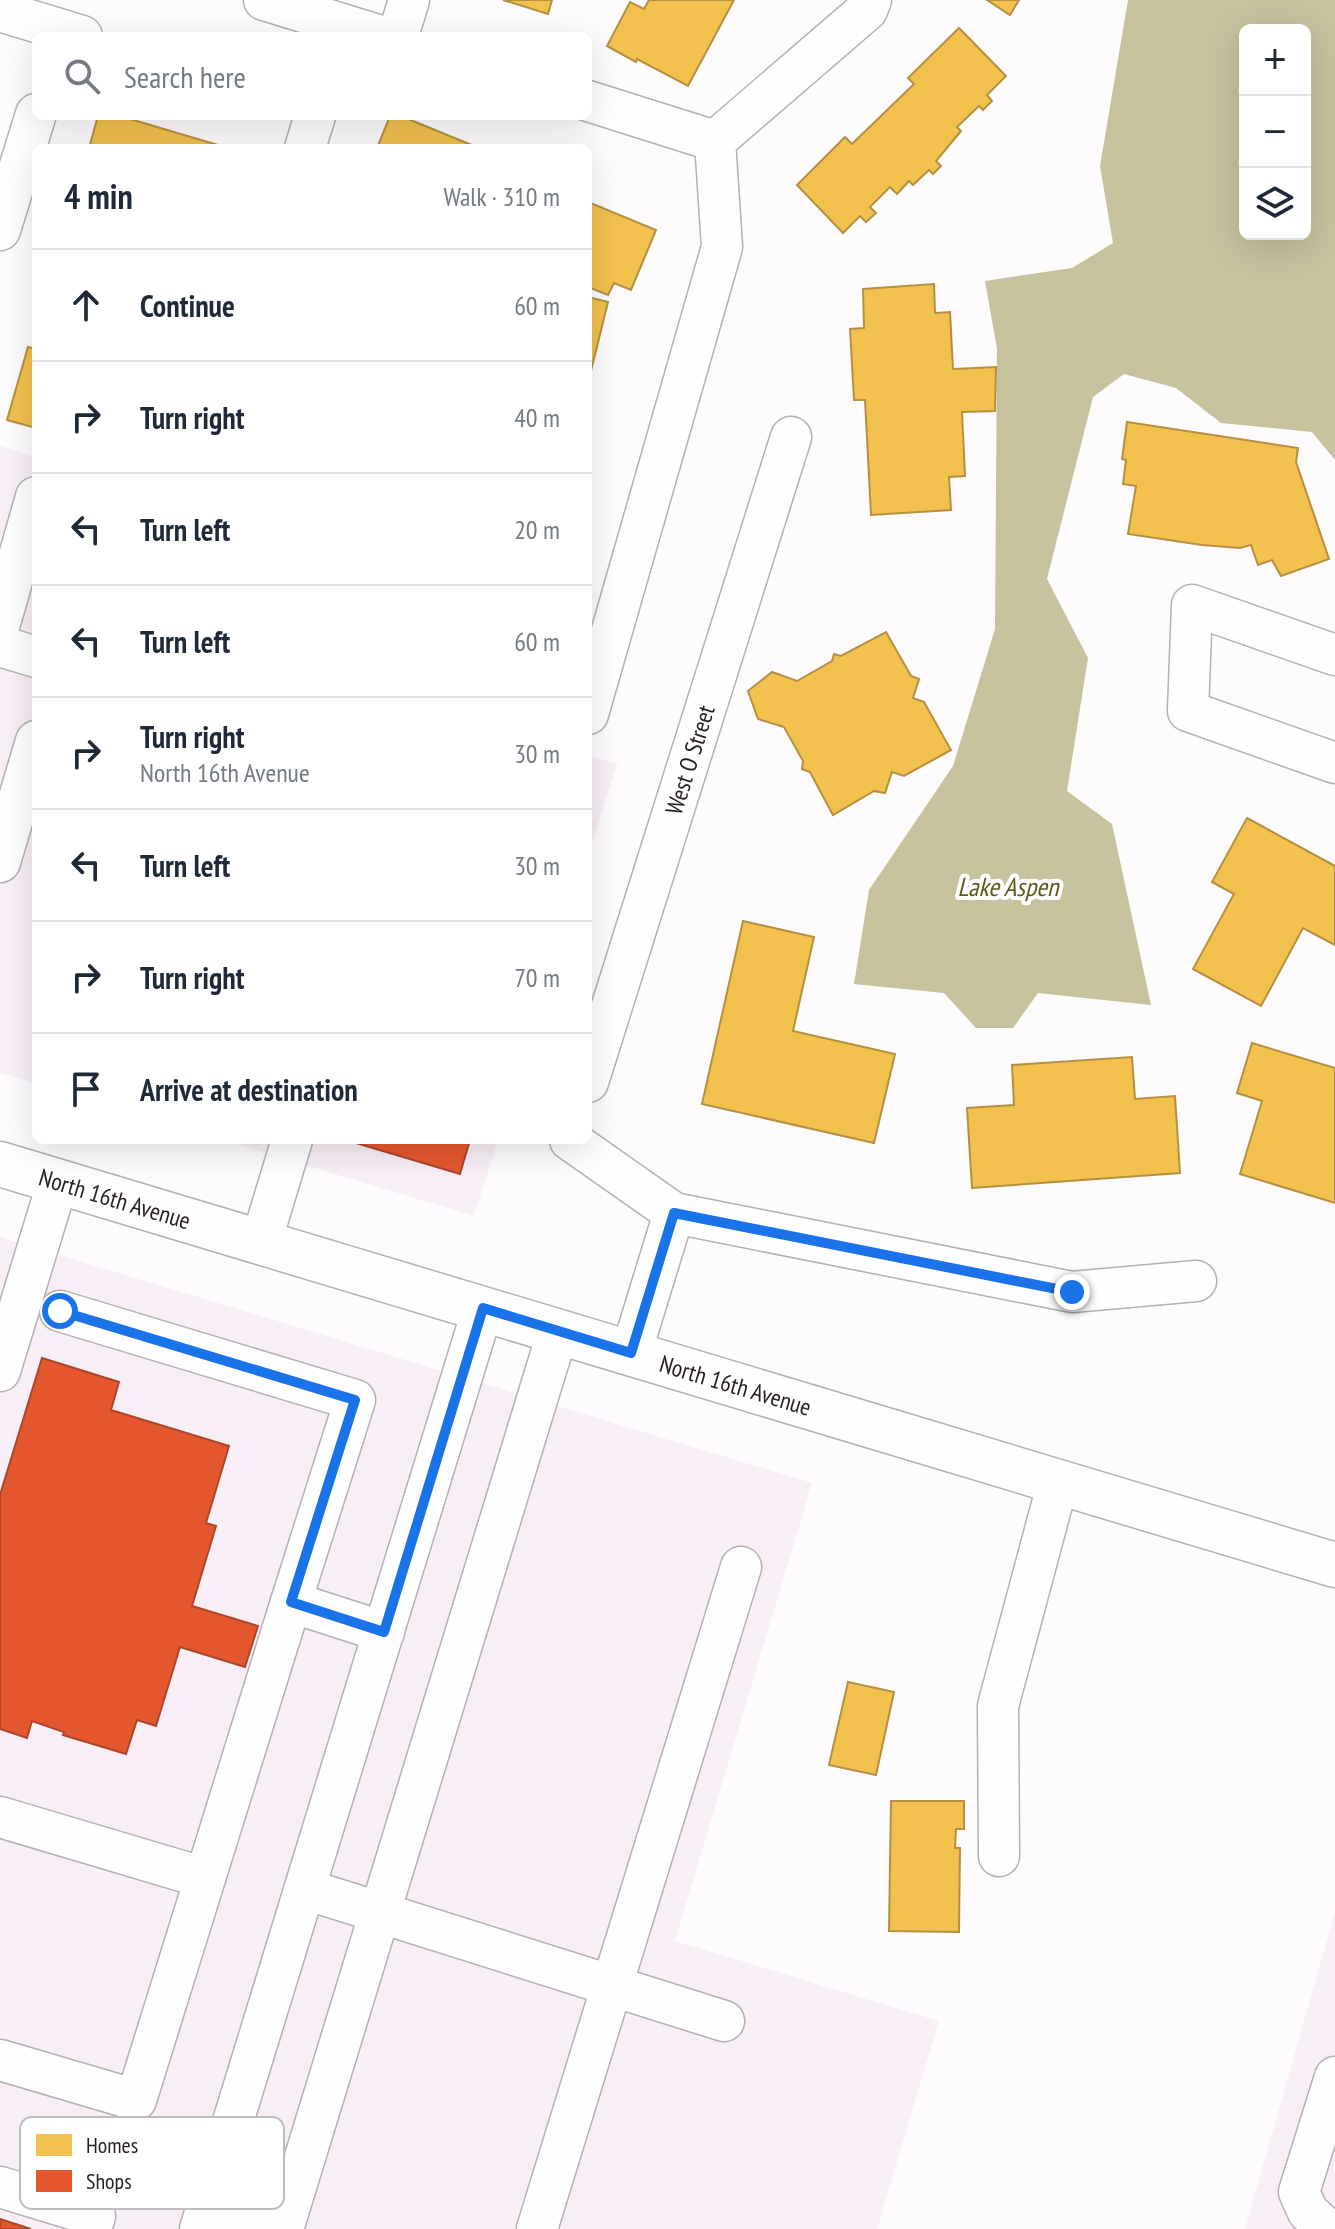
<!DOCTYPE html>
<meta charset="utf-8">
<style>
:root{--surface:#fff;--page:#f2f2f3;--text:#1f2937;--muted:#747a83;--line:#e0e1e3}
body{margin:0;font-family:"PT Sans Narrow",sans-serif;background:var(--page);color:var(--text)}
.controls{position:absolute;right:24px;top:24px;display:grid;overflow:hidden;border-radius:12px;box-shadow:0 8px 32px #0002}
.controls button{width:72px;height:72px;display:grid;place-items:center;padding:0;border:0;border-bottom:2px solid var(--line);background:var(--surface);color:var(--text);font:40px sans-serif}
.stop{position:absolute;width:24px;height:24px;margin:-18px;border:6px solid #1a73e8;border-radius:50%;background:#fff}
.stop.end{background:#1a73e8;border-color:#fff;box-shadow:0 2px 8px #0008}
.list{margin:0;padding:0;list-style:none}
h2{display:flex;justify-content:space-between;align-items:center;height:104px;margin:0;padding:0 32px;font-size:34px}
h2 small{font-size:26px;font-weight:400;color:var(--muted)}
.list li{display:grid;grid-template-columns:52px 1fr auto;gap:24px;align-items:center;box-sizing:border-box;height:112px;padding:0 32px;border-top:2px solid var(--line)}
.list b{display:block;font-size:30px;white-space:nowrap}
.list p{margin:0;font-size:26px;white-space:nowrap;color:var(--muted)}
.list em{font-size:26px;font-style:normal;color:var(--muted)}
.icon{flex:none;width:44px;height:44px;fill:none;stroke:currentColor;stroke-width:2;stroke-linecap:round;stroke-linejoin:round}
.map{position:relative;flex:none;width:1335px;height:2229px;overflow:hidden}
.search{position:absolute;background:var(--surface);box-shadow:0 8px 32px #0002;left:32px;top:32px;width:560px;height:88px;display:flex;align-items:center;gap:20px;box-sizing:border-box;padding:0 28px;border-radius:12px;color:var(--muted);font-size:30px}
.panel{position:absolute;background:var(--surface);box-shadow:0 8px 32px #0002;left:32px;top:144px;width:560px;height:1000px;border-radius:12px}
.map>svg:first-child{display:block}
.built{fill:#f8eef5}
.water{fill:#c6c29e;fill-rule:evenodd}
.homes{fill:#f2c14e;stroke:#b59041;stroke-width:2}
.shops{fill:#e4572e;stroke:#ab462b;stroke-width:2}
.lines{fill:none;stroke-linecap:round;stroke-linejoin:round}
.minor-casing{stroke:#b4b0b3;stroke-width:43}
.major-casing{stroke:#b4b0b3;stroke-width:47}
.minor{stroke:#fffeff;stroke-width:40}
.major{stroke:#fffeff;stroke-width:44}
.route{stroke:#1a73e8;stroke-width:10}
.labels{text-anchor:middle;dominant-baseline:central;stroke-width:8;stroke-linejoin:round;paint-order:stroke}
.street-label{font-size:24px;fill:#261e24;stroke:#fff}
.water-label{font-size:26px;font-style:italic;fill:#5f591d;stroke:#fff}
.key{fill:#fff;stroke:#bebcbd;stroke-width:2}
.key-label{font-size:22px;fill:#261e24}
</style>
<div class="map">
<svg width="1335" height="2229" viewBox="0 0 1335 2229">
<rect width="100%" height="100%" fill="#fdfbfc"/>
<g class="built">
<path d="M0 446 36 457V1083L0 1073Z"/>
<path d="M588 756 617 764 588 856Z"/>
<path d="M223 1140H498L474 1216Z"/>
<path d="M0 1237 812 1483 675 1941 939 2021 877 2229H0Z"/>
<path d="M1335 1912V2229H1245Z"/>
</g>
<path class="water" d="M1128 0H1335V460L1312 432 1221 423 1176 388 1124 374 1093 397 1047 579 1088 658 1067 791 1112 824 1151 1005 1038 993 1013 1028H976L944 993 854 984 869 890 953 766 995 629 997 349 985 281 1072 268 1113 243 1100 166ZM1245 30H1305V234H1245Z"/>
<g class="homes">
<path d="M503 0H552L548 14Z"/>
<path d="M649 0H734L688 86 637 59 636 62 607 46 630 2 644 9Z"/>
<path d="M987 0H1019L1010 15Z"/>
<path d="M959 28 1006 76 987 95 992 101 983 110 979 106 957 127 961 131 936 161 941 166 933 174 929 170 913 185 909 181 897 194 890 187 870 207 876 213 866 222 860 216 843 233 797 185 845 137 852 144 914 84 908 78Z"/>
<path d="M98 116H120L228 148H89Z"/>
<path d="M390 116H401L479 148H377Z"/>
<path d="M588 202 656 230 631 290 614 283 608 295 588 287Z"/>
<path d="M934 284 935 313 950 312 953 369 996 367 995 411 962 412 965 476 949 477 951 510 871 515 865 400H854L850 329 864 328 863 289Z"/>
<path d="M588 297 608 302 588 383Z"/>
<path d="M28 347 36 349V428L7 420Z"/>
<path d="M1127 422 1298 448 1296 462 1329 559 1281 576 1272 560 1258 565 1251 545 1240 548 1202 545 1128 534 1136 486 1123 484 1126 460 1122 459Z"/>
<path d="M886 632 911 676 919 679 913 698 924 702 951 750 904 776 892 772 885 793 874 791 833 815 810 772 802 769 803 761 784 727 758 719 748 691 772 672 797 681 832 661 834 654 841 656Z"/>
<path d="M1247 818 1335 866V945L1303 928 1261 1006 1193 969 1234 894 1212 882Z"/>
<path d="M743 921 814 937 793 1031 895 1054 874 1143 702 1104Z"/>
<path d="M1252 1043 1335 1068V1203L1240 1174 1262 1101 1237 1093Z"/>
<path d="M1132 1057 1135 1099 1175 1096 1180 1173 972 1188 967 1108 1014 1105 1012 1065Z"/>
<path d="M848 1682 894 1692 876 1775 829 1765Z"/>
<path d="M891 1801H964V1829H956L955 1848H960L959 1932 889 1931Z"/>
</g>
<g class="shops">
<path d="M346 1140H470L460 1174Z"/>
<path d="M42 1358 119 1382 111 1410 229 1446 206 1523 216 1526 192 1606 258 1626 245 1667 180 1647 156 1726 137 1720 126 1754 63 1735 64 1732 32 1721 27 1738 0 1729V1495Z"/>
<path d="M0 2219 31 2229H0Z"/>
</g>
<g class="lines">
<defs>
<g id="minor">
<path d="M264 0 381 36"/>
<path d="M0 11 82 36"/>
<path d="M398 36 409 0"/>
<path d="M588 101 715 141 867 10 871 0"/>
<path d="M305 148 315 116"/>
<path d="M0 230 36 114"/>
<path d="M0 623 36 497"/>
<path d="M0 646 36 657"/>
<path d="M1335 655 1192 605 1188 711 1335 763"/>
<path d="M588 714 722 247 715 141"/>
<path d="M0 862 36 741"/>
<path id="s1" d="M588 1082 791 437"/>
<path d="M570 1140 674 1213 1072 1292 1196 1281"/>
<path d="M261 1242 292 1140"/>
<path d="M60 1311 355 1400 291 1602 384 1632"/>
<path d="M631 1353 674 1213"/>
<path d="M0 1371 58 1181"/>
<path d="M0 1817 205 1878"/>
<path d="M999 1856 998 1706 1058 1482"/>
<path d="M305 1889 724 2021"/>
<path d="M0 2060 136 2100 291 1602"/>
<path d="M0 2187 95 2216 91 2229"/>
<path d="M205 2212 267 2229"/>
<path d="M200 2229 483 1308"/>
<path d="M283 2229 558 1331"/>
<path d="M537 2229 741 1567"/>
<path d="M1327 2229 1308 2212 1299 2192 1335 2077"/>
</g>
<g id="major">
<path id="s2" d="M0 1164 1335 1565"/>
</g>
</defs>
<use href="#minor" class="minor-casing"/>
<use href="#major" class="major-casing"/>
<use href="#minor" class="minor"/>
<use href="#major" class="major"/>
</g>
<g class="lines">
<path class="route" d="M60 1311 355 1400 291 1602 384 1632 483 1308 631 1353 674 1213 1072 1292"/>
</g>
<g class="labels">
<g class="street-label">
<text stroke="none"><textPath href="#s1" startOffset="338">West O Street</textPath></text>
<text stroke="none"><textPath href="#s2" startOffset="120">North 16th Avenue</textPath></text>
<text stroke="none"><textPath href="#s2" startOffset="768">North 16th Avenue</textPath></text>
</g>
<g class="water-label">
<text x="1008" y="886">Lake Aspen</text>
</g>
</g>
<rect x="20" y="2117" width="264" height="92" rx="12" class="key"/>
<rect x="36" y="2134" width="36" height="22" fill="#f2c14e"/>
<rect x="36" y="2170" width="36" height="22" fill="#e4572e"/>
<g class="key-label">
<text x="86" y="2153">Homes</text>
<text x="86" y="2189">Shops</text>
</g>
</svg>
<div class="controls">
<button>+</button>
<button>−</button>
<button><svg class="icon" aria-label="layers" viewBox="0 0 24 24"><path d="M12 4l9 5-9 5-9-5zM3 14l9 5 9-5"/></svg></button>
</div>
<div class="stop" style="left:60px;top:1311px"></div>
<div class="stop end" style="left:1072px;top:1292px"></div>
<div class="search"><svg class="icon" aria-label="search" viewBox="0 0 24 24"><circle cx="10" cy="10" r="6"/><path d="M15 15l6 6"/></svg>Search here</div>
<section class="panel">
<h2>4 min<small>Walk · 310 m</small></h2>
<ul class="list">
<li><svg class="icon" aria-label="ahead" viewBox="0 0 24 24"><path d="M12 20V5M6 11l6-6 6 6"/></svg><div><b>Continue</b></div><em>60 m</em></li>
<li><svg class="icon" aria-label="right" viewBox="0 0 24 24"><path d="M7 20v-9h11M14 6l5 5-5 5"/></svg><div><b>Turn right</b></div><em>40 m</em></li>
<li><svg class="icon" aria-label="left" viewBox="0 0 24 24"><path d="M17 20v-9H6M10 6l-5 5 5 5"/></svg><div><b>Turn left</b></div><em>20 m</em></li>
<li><svg class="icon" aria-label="left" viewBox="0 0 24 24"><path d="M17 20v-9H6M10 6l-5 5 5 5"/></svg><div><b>Turn left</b></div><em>60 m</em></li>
<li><svg class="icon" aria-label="right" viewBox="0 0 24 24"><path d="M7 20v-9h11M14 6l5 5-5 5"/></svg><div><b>Turn right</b><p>North 16th Avenue</p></div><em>30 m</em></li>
<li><svg class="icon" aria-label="left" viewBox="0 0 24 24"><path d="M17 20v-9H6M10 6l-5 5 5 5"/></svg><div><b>Turn left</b></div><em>30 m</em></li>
<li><svg class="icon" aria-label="right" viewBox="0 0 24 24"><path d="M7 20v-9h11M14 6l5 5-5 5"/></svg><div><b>Turn right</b></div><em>70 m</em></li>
<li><svg class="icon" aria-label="arrive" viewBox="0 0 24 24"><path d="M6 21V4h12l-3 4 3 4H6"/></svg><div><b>Arrive at destination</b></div></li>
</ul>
</section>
</div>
